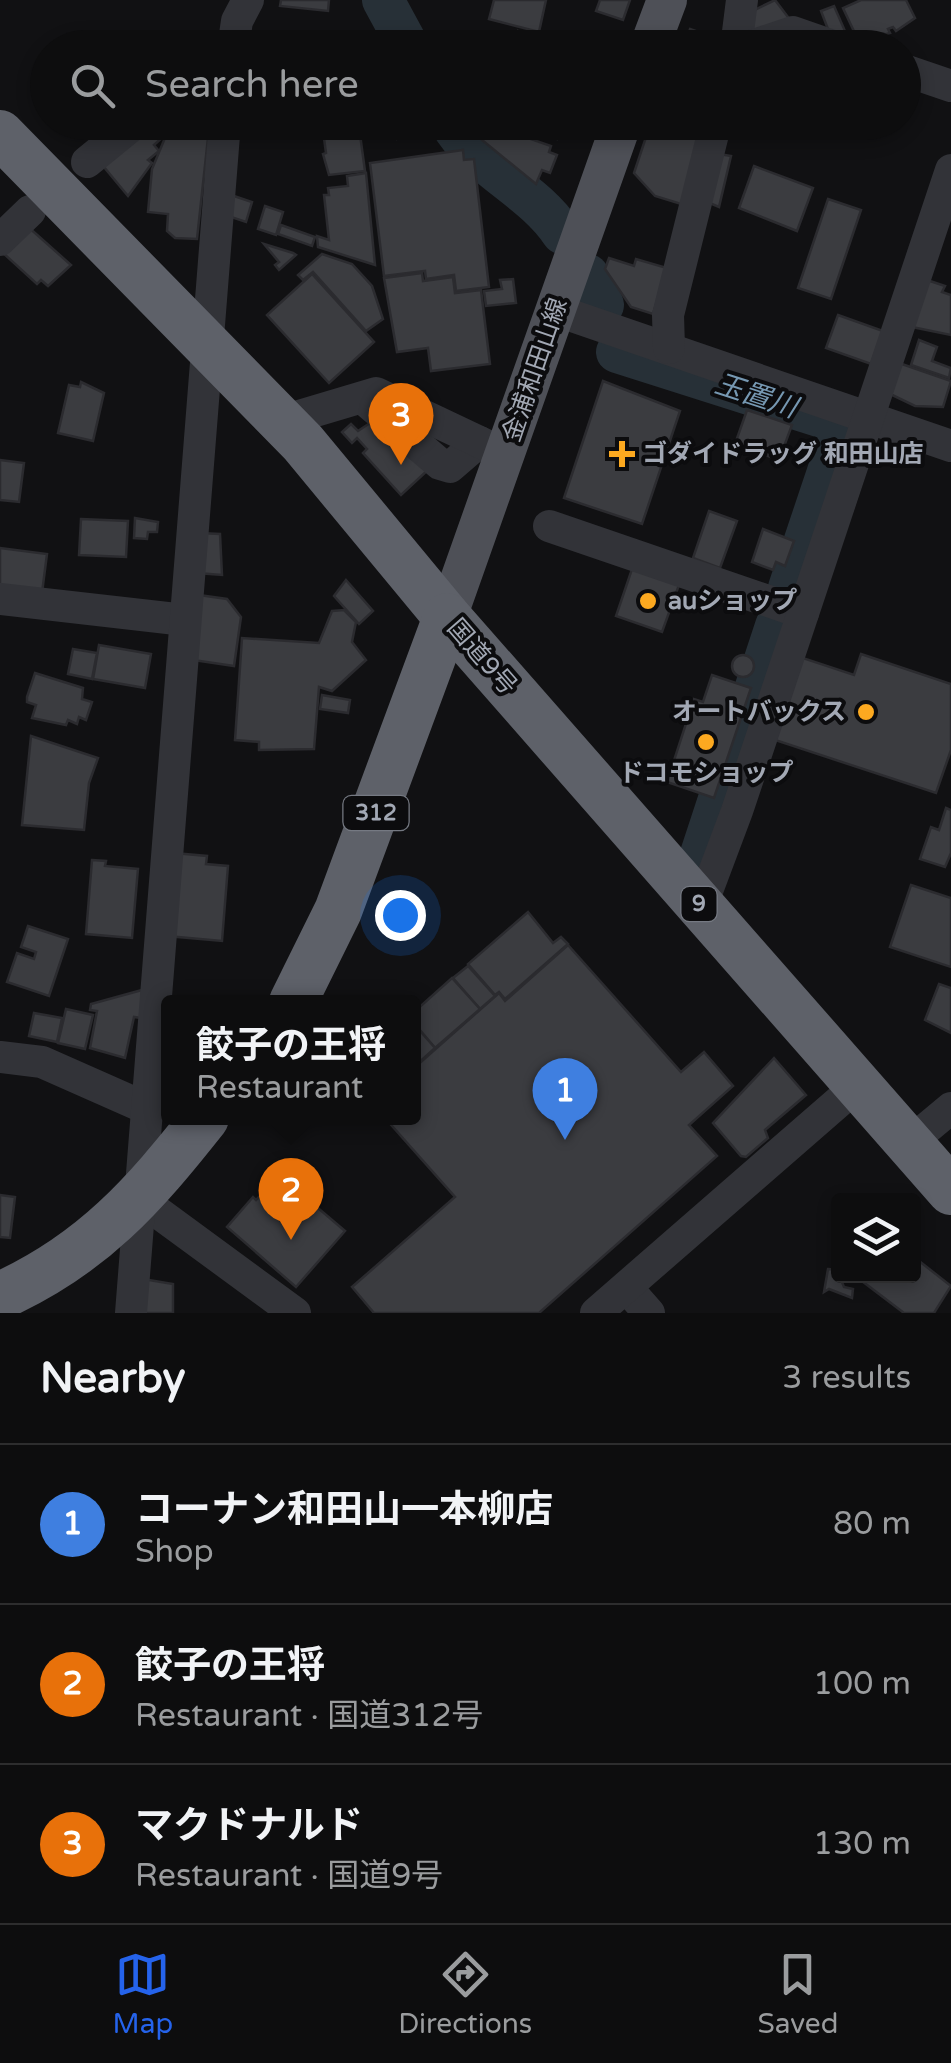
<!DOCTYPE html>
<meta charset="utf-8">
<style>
:root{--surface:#0d0d0e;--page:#1b1b1c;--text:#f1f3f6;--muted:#9a9c9e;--line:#2d2d2e;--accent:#2563eb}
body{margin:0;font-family:"Varela Round","Noto Sans JP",sans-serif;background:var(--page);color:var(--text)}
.controls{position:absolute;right:30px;bottom:30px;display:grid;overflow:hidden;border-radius:10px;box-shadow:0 5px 15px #0003}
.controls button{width:90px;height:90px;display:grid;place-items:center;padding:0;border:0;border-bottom:2px solid var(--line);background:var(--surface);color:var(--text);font:50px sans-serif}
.you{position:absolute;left:400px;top:915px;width:35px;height:35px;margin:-25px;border:8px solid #fff;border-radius:50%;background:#1a73e8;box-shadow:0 0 0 15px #1a73e833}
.badge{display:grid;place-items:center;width:65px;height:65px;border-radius:50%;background:var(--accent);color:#fff;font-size:32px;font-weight:700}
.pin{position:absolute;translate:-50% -82px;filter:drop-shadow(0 2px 5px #0008)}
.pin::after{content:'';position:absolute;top:52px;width:35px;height:30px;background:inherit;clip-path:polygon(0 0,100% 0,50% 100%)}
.popup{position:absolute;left:161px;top:995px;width:260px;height:130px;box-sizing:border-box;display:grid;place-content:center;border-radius:10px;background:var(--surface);filter:drop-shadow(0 2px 8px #0005);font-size:32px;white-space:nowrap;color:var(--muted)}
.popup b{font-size:38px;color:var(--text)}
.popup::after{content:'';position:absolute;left:50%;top:100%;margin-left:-20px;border:20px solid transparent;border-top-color:var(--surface)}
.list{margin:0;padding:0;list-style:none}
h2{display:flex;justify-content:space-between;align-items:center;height:130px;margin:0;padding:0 40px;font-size:42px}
h2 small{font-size:32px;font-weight:400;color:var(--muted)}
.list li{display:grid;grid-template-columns:65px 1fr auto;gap:30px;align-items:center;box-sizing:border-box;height:160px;padding:0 40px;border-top:2px solid var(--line)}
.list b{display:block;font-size:38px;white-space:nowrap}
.list p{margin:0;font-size:32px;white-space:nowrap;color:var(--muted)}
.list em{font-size:32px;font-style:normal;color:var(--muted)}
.icon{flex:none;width:55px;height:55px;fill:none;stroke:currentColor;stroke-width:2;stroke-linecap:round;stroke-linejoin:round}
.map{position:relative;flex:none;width:951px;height:1313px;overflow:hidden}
.search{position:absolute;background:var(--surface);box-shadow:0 5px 15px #0003;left:30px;right:30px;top:30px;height:110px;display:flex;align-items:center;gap:25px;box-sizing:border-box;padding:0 35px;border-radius:55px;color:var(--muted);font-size:38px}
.sheet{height:610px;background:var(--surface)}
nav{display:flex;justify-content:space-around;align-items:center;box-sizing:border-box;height:140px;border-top:2px solid var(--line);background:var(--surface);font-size:28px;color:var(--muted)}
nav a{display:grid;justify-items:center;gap:5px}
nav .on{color:var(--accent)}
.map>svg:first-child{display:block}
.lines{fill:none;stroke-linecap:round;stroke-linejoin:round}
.river{stroke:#273037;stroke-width:42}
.building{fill:#3b3c40;stroke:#2b2b2f;stroke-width:2.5}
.minor{stroke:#323338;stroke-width:32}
.major{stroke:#4e5057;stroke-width:40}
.highway{stroke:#5e6169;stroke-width:48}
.poi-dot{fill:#fca920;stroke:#0c0c0e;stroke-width:4}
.labels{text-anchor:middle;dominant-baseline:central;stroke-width:8;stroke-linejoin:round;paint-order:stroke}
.shield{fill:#0c0c0e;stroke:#757982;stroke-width:2.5}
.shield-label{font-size:22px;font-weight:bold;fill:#a2a8b4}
.street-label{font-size:25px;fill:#a2a8b4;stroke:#0c0c0e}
.poi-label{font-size:25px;font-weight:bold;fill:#a2a8b4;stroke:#0c0c0e;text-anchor:start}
.water-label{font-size:28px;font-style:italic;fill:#7698b2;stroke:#0c0c0e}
</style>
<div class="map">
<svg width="951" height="1313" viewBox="0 0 951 1313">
<rect width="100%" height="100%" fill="#111113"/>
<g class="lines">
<g class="river">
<path d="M383 0 409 48"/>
<path d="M450 122C476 168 533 189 562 233"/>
<path d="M588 275 603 305"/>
<path d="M617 352 844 424 789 588"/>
<path d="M700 857 776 626"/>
</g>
</g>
<g class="building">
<path d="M281 0H329L328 11 280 6Z"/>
<path d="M494 0H546L539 32 489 19Z"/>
<path d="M600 0H630L623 20 596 11Z"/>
<path d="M775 0 791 21 750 32 748 13Z"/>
<path d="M861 0H906L915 18 896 31 893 27 888 29 890 33 859 42 843 8Z"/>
<path d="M834 6 845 31 831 37 821 11Z"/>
<path d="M690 29 724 41 722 48H692L693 43 686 41Z"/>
<path d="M518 31 563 48H522L516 38Z"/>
<path d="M149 122 163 137 154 145 159 151 148 160 152 163 128 196 94 155Z"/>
<path d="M172 122H211L210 137 171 131Z"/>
<path d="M394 122H429L430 125 397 139 390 125Z"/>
<path d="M502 122H560L562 127 557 139Z"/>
<path d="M651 122 703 124 681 204 655 196 634 173Z"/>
<path d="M485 123 551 146 549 152 557 155 550 173 542 170 536 184 482 140Z"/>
<path d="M359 127 365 171 329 175 323 154 326 153 323 131Z"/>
<path d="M167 133 208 138 197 239 175 238 167 231 168 214 148 212 152 169Z"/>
<path d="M463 150 464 160 474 159 489 287 456 291 454 275 426 279 425 271 384 276 370 163Z"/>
<path d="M719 154 731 156 719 207 707 202Z"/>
<path d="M754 166 813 188 797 231 739 208Z"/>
<path d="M366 173 367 183 375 265 318 247 317 236 329 240 324 195H329L328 188 348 186 347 176Z"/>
<path d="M234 196 252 202 246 222 228 216Z"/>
<path d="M828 199 861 210 831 299 798 288Z"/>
<path d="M265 206 283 212 276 235 258 229Z"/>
<path d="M26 225 71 265 48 286 41 280 37 284 2 252Z"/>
<path d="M281 225 315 237 312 246 278 234Z"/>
<path d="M264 244 293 253 296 255 279 270 275 265 279 262Z"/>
<path d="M322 254 352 264 372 286 383 319 366 331 313 272 303 280 298 275Z"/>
<path d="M609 258 634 266 636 259 667 268 653 314 631 307 605 269Z"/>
<path d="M422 273 423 281 453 277 455 293 481 290 490 364 431 371 428 348 397 352 384 278Z"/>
<path d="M312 274 374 342 329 383 267 315Z"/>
<path d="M513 279 516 303 486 306 484 291 502 289 500 280Z"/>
<path d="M927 280 945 286 942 292 951 295V335L912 327Z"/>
<path d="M838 315 883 331 871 364 826 348Z"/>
<path d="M919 340 937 347 932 361 951 368 949 378 911 365Z"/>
<path d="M899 363 951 381 943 407 915 406 888 393Z"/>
<path d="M603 381 680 411 642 524 564 498Z"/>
<path d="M81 382 104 393 93 441 58 433 69 385 80 387Z"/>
<path d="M747 410 792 425 779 460 735 444Z"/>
<path d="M373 421 430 468 401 495 363 453 367 449 357 438 352 443 342 432 351 424 358 431Z"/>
<path d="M0 460 24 463 19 502 0 500Z"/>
<path d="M709 511 737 521 720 568 693 558Z"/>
<path d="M135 518 158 522 157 532H148L147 539 134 538Z"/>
<path d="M81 519 128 521 126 557 79 555Z"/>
<path d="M763 529 794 541 785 566 776 562 773 570 752 562Z"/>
<path d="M200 533 220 534 222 575 197 573Z"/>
<path d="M0 548 47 554 42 593 0 587Z"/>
<path d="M632 569 679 585 662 632 616 616Z"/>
<path d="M346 580 373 611 359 624 334 596Z"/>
<path d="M199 595 227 599 241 617 234 666 193 660Z"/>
<path d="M344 610 356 622 352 642 366 660 332 691 319 687 314 749 259 750V742L235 740 242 638 319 643 332 611Z"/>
<path d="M99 645 151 654 145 688 93 679Z"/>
<path d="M73 649 97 653 92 679 68 674Z"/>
<path d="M861 654 951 684V750L936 793 772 739 800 657 854 675Z"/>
<circle cx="743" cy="666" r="11"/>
<path d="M35 673 83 688 82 699 92 702 86 720 79 717 77 724 68 720 66 725 32 718 36 705 27 702V697Z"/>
<path d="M712 675 751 688 714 798 667 782 694 699 703 702Z"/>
<path d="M322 695 350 700 348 713 320 709Z"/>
<path d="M31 736 98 758 89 783 84 830 22 825Z"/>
<path d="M946 808 951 810V853L945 867 920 859 931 827 939 830Z"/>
<path d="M174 853 207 856 206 864 228 866 222 941 167 936Z"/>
<path d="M92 860 106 861 105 866 138 869 132 938 86 934Z"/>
<path d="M911 885 951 898V967L890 947Z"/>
<path d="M528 912 553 943 561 937 568 944 505 999 499 992 495 995 468 964Z"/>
<path d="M28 926 68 939 49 996 7 982 17 953 34 959 36 952 21 947Z"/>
<path d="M568 945 681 1072 704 1052 733 1086 689 1125 717 1156 539 1313H374L352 1287 455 1197 385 1118H414V1068L499 993 505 1001Z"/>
<path d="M468 966 495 996 480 1009 453 978Z"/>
<path d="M452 978 480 1009 435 1048 414 1023V1012Z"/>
<path d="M939 984 951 988V1033L925 1020Z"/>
<path d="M142 990 141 1018 134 1017 125 1058 90 1048 97 1011 90 1010 91 1004Z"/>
<path d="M66 1009 93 1015 85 1049 58 1043Z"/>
<path d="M34 1013 62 1018 57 1042 29 1036Z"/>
<path d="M414 1024 435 1048 414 1067Z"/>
<path d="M774 1058 806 1095 765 1130 768 1138 746 1157 741 1156 713 1123Z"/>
<path d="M0 1195 15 1197 10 1238 0 1237Z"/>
<path d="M261 1195 271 1203 266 1208 281 1221 302 1219 318 1208 345 1231 296 1287 227 1227 253 1197 256 1200Z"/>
<path d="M914 1257 951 1286 934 1313H904L858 1278 914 1276Z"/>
<path d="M828 1269 837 1270 844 1287 853 1289 852 1298 829 1289 824 1292Z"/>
<path d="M143 1279 173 1284V1313H141Z"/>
</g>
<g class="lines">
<g class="minor">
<path d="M233 48 237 21 248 0"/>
<path d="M736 48 742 0"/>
<path d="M745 48 793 32 839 48"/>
<path d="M904 70 951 86"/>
<path d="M87 162 136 122"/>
<path d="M0 240 30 211"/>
<path d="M555 310 951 446"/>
<path d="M669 348 668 315 716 122"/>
<path d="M365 400 440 464 450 467 479 442"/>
<path d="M282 421 376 393 505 454"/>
<path d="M549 526 803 613"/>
<path d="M0 599 185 620"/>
<path d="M701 907 737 811 951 170"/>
<path d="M0 1057 42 1062 146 1108"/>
<path d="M909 1143 951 1108"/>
<path d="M141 1200 295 1313"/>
<path d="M627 1288 649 1313"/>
<path d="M131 1313 225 122"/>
<path d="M596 1313 858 1085"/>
</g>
<g class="major">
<path d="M649 48 667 0"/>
<path d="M447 617 622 122"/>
</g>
<g class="highway">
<path d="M0 134 303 443 447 617 951 1191"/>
<path d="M293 1002 338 911 447 617"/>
<path d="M0 1296C93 1254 144 1195 205 1118"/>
</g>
</g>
<g class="poi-dot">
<path d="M617 439h10v10h10v10h-10v10h-10v-10h-10v-10h10z"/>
<circle cx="648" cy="601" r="10"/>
<circle cx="866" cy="712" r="10"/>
<circle cx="706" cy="742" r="10"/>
</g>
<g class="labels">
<g class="shield">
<rect x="343.5" y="796" width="65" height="34" rx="8"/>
<rect x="681.5" y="887" width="35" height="34" rx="8"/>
</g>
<g class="shield-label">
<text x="376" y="813">312</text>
<text x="699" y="904">9</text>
</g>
<g class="street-label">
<text transform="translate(535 370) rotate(-71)">金浦和田山線</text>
<text transform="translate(482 657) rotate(49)">国道9号</text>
</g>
<g class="poi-label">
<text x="642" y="454">ゴダイドラッグ 和田山店</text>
<text x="668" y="601">auショップ</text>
<text x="846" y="712" text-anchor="end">オートバックス</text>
<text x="706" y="773" text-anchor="middle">ドコモショップ</text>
</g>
<g class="water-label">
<text transform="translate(756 396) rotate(18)">玉置川</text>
</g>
</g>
</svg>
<div class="controls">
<button><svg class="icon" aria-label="layers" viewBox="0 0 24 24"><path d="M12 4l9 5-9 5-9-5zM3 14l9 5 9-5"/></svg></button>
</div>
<div class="you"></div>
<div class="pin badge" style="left:565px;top:1140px;background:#3f7fe0">1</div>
<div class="pin badge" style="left:291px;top:1240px;background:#e8710a">2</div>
<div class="popup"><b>餃子の王将</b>Restaurant</div>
<div class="pin badge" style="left:401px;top:465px;background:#e8710a">3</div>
<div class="search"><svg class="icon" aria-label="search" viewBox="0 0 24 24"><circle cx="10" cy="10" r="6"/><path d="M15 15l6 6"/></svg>Search here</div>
</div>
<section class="sheet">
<h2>Nearby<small>3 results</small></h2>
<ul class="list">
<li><span class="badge" style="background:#3f7fe0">1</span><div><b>コーナン和田山一本柳店</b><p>Shop</p></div><em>80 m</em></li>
<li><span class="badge" style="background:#e8710a">2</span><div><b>餃子の王将</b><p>Restaurant · 国道312号</p></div><em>100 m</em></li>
<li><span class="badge" style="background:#e8710a">3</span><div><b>マクドナルド</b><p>Restaurant · 国道9号</p></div><em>130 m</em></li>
</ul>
</section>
<nav>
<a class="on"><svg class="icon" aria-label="map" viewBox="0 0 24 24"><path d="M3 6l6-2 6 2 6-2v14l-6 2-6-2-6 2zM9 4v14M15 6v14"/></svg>Map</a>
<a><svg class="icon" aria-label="directions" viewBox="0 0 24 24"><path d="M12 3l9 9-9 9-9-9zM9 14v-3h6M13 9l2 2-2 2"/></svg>Directions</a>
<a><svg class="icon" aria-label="saved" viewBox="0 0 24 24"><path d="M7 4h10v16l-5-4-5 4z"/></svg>Saved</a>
</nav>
